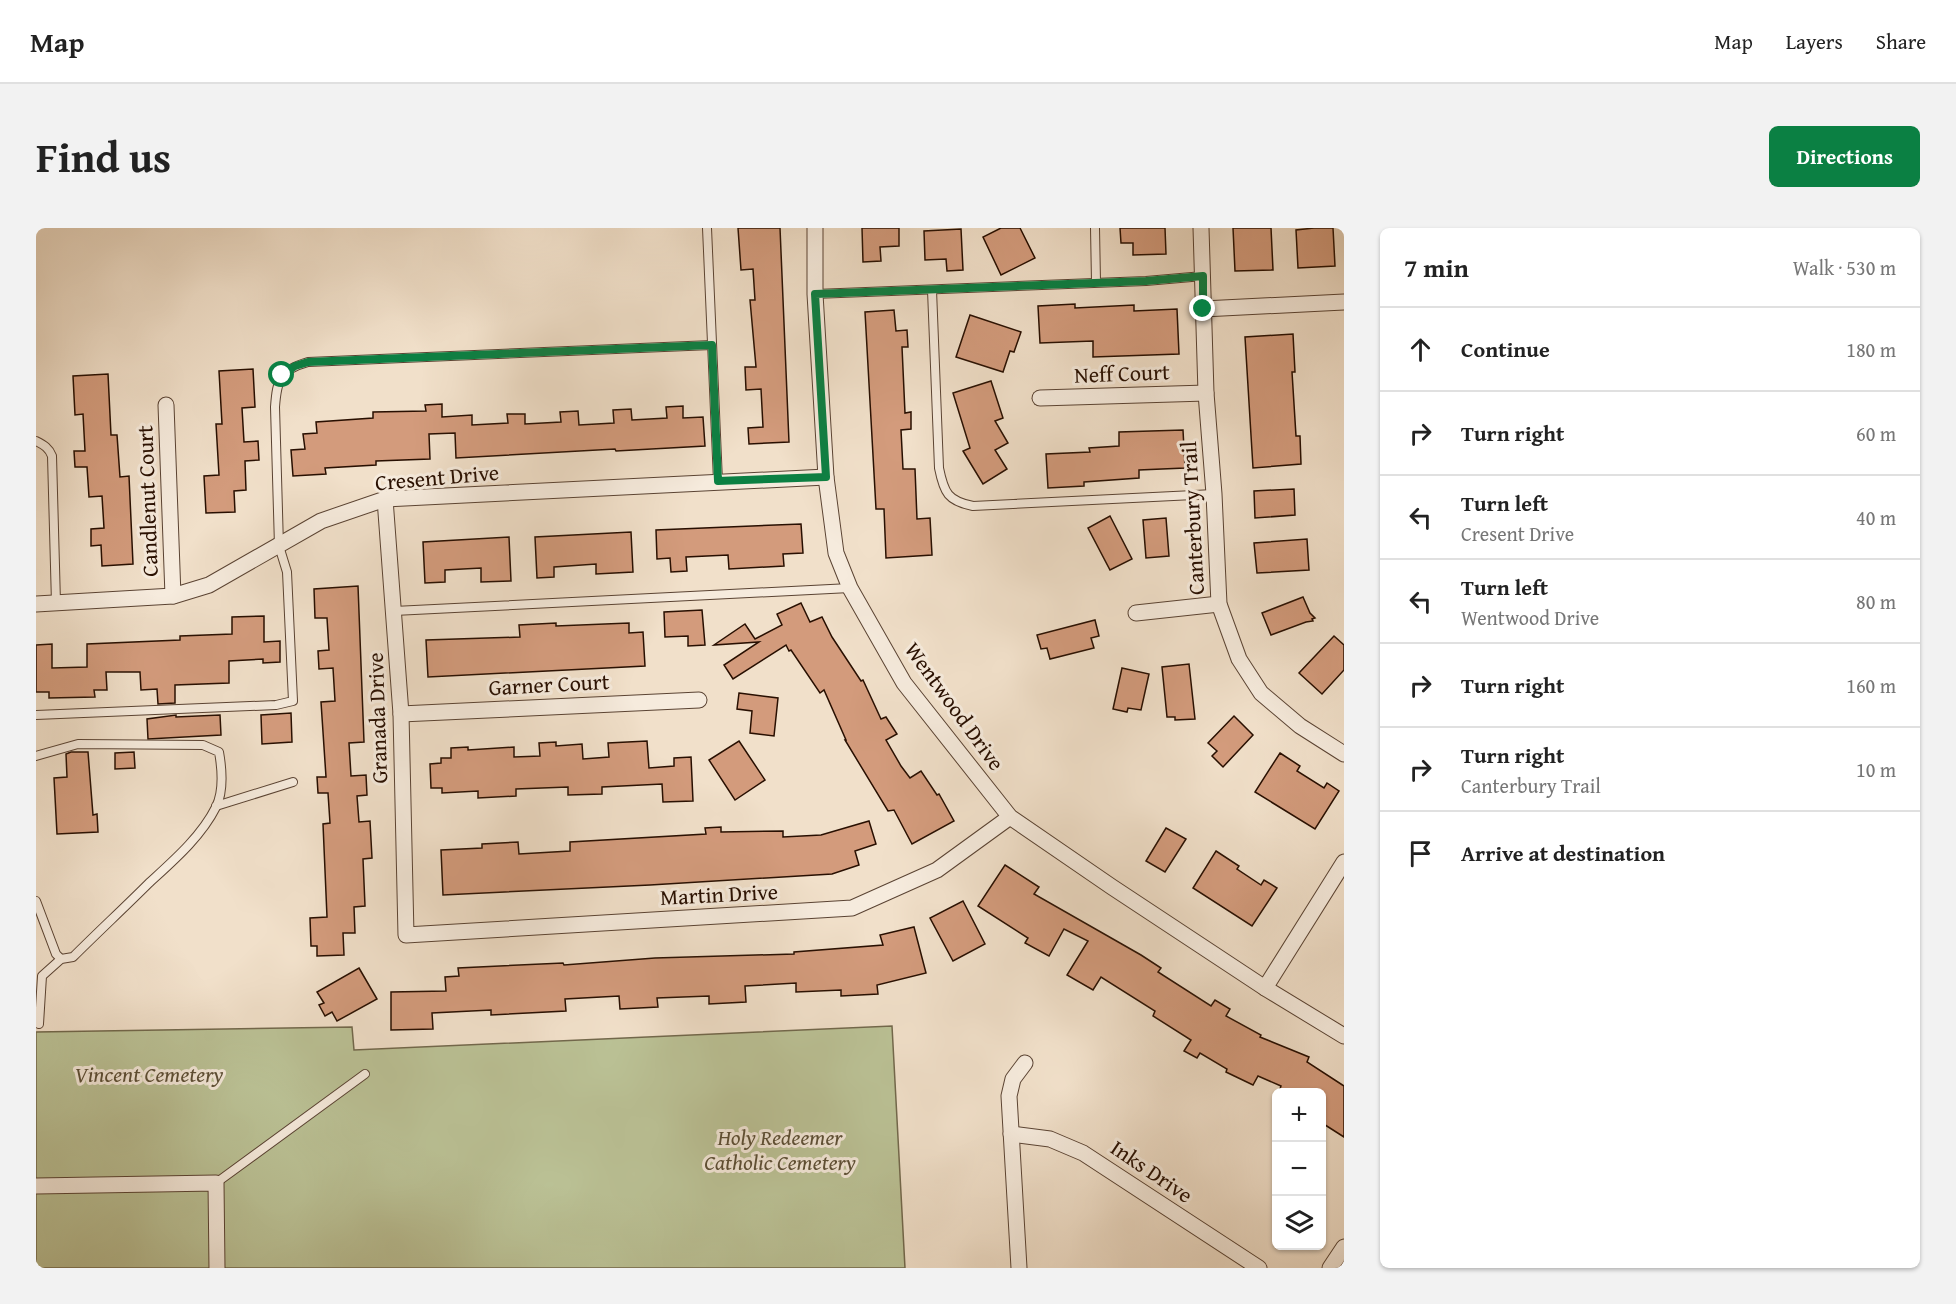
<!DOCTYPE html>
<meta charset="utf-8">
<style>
:root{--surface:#fff;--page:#f2f2f2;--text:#222;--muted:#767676;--line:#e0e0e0;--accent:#0b8043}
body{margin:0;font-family:"Gentium Book Plus",serif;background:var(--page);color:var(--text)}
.controls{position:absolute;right:18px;bottom:18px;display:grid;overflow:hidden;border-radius:9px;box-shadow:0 2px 4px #0004}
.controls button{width:54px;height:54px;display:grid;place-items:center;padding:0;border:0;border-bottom:2px solid var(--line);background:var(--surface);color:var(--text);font:30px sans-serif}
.stop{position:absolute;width:18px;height:18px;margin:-14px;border:4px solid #0b8043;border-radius:50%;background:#fff}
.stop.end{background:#0b8043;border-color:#fff;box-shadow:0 2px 6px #0008}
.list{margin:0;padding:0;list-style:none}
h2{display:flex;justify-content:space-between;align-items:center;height:78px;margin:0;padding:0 24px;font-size:26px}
h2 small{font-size:20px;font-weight:400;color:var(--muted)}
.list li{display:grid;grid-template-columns:39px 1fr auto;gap:18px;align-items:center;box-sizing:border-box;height:84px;padding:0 24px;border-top:2px solid var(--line)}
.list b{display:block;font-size:22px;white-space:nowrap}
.list p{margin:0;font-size:20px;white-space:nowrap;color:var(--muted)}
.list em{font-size:20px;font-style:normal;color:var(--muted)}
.icon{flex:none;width:33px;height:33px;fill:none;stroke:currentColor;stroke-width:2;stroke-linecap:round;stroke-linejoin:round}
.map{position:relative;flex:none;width:1308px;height:1040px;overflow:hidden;border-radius:9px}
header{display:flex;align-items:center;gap:36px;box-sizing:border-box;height:84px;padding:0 30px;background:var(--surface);border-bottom:2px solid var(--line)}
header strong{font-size:28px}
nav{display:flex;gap:33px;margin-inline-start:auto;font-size:21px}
.intro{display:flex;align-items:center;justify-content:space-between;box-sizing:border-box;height:144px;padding:0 36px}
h1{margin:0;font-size:42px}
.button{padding:15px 27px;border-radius:9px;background:var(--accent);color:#fff;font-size:21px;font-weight:700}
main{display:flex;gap:36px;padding:0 36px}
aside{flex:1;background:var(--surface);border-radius:9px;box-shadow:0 2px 4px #0004}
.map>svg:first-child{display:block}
.green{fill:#bbc296;stroke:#72684c;stroke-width:1.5}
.building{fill:#d39b7c;stroke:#280f01;stroke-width:1.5}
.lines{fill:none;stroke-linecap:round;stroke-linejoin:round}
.service-casing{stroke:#5a4333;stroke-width:10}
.minor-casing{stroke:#5a4333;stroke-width:17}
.service{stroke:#f6ebdd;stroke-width:8}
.minor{stroke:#f6ebdd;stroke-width:15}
.route{stroke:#0b8043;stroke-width:8}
.labels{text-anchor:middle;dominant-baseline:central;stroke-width:6;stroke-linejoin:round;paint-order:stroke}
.street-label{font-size:22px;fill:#280f01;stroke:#f6ebdd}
.park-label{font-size:22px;font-style:italic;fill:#5b4e35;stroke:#f6ebdd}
</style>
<header>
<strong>Map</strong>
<nav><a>Map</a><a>Layers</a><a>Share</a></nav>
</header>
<div class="intro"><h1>Find us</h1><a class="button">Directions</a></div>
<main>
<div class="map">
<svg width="1308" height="1040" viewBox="0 0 1308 1040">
<rect width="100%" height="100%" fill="#f1e0ca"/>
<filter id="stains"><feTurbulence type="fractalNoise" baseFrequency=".00333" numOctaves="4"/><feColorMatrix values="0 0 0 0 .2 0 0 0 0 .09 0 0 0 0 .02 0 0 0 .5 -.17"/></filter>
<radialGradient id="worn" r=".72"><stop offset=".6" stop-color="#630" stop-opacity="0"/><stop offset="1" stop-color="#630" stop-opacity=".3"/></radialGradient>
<path class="green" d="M856 798 869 1040H0V804L316 799 318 822Z"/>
<g class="building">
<path d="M702 0H744L753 214 713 216 712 200 727 199 725 161 710 162 709 139H720L714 72H719L717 41 705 42Z"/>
<path d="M826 0H863V18L844 19 845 33 827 34Z"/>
<path d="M965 0H984L999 30 965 47 947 9Z"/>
<path d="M1084 0H1129L1130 26 1097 27V15H1085Z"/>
<path d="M1197 0H1235L1237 42 1199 43Z"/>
<path d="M1278 0H1297L1299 38 1262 40 1260 2Z"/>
<path d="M925 1 927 42 911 43 910 31 889 32 888 3Z"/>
<path d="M1039 76V80L1098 77V83L1141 81 1143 126 1057 129V113L1004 115 1002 78Z"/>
<path d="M858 82 860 103 871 102 872 119H866L869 185 875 184V201L865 202 867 241H879L881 291 894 290 896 327 850 330 848 281H840L829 84Z"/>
<path d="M934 87 985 104 978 124 974 123 967 144 920 129Z"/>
<path d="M1257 106 1259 144H1256L1260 208H1264L1265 236 1217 240 1209 109Z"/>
<path d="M217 141 219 179 206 180 208 214 222 213 223 232 209 233 210 262 198 263 199 284 170 285 168 248 183 247 180 196H186L183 143Z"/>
<path d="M72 146 75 207H81L84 249 93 248 97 336 66 338 65 317 55 318V301L68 300 66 268 53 269 51 239H39L38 223H49L47 186 39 187 37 148Z"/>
<path d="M955 153 967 190 959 193 972 215 959 222 971 241 947 256 927 223 934 220 917 165Z"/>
<path d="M406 176V189L436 187V197L472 195 471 186H489V196L525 194 524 184 542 183 543 197 578 195 577 182 595 181 596 192 631 190 630 179 647 178V190L667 189 669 218 580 223 579 221 420 230 419 205 393 206 394 231 340 233V237L289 240 290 246 257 248 255 222 269 221 267 206 281 205 280 194 337 190V184L390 183 389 177Z"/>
<path d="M1147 202 1149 240 1103 242V250L1048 254V258L1012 260 1010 226 1054 224 1053 220 1083 218V204Z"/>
<path d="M1258 261 1259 287 1219 290 1218 263Z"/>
<path d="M1074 288 1096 331 1074 342 1052 300Z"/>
<path d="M1130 290 1133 328 1110 330 1107 292Z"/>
<path d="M765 296 767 325 747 326 748 338 693 341 692 327 650 329 651 343 635 344 634 330 621 331 620 302Z"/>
<path d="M595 304 597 344 560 346V336L518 339V349L501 350 499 309Z"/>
<path d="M473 309 475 353 445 354V340L409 342V354L389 355 387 314Z"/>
<path d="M1271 311 1273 342 1221 345 1218 315Z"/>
<path d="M322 358 328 514 313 515 315 548 330 547 331 567 321 568 323 594 334 593 336 630 327 631 329 678 318 679 319 705H307L308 727 281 728V718H275L274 690 291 689 287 596 294 595 292 565H282L281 549H290L285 474 299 473 297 440 283 441 282 423 293 422 291 390H279L278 361Z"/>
<path d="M1267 369 1274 385 1279 390 1276 391 1277 393 1270 394 1235 407 1226 385Z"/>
<path d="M765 375 774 394 786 389 796 409 825 453 827 452 845 491 850 489 861 506 850 512 865 538 874 550 885 543 901 567 903 566 918 593 876 616 858 582 852 583 809 512H810L788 462 784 465 755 422 753 423 750 417 697 451 688 437 723 414 678 417 709 396 719 411 746 397 741 386Z"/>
<path d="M666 382 669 417 652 418V408L629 409 628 384Z"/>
<path d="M228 388V414L244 413V434L227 435V431L193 433V455L139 457V475L122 476 121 461 105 462 104 444H70L71 462H58L59 469 13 470V464H0V417L16 416V440L51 439V416L144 412V408L196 406V389Z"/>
<path d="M1059 392 1063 408 1055 410 1058 420 1014 431 1011 420 1005 421 1001 407Z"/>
<path d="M520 395V398L593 395V405L607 404 609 438 392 449 390 412 484 409 483 397Z"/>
<path d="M1298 408 1308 417V442L1286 466 1263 445Z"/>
<path d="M1153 436 1159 491 1139 492V489H1131L1126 439Z"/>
<path d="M1086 440 1113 446 1105 482 1092 480 1091 484 1077 481Z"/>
<path d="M703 465 742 470 738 508 714 505 716 483 701 481Z"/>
<path d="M255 485 256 514 226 516 225 487Z"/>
<path d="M140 487V489L184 487 185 507 112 511 111 491Z"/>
<path d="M1198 488 1217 507 1187 539 1176 528 1181 523 1172 515Z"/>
<path d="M611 513 613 540 638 538V530L655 529 657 573 627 574 626 556 566 559V566L532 567V559L480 561V568L442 570V563L406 565V560H395L394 536 405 535V530H415V520L432 519V522L478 519V529L504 528 503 515 520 514V518L546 516 547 531 573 529 572 515Z"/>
<path d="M703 513 729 552 699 572 673 532Z"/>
<path d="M35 524H52L57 587 61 586 62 604 21 606 18 550 31 549 30 526Z"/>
<path d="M98 524 99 540 79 541V525Z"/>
<path d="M1244 525 1264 538 1261 543 1288 560 1291 555 1303 563 1279 601 1219 564Z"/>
<path d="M833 593 840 616 819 623 823 637 796 646 614 657 407 667 405 622 446 620V616L482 614 483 626 534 623V614L670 606 669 600 685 599V604L747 603V609L785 607Z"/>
<path d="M1130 600 1150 611 1129 644 1110 633Z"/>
<path d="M1180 623 1203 638 1201 641 1225 657 1228 652 1241 660 1216 698 1157 660Z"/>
<path d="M969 637 1003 659 998 666 1105 727 1125 740 1122 744 1175 778 1179 772 1194 781 1190 788 1225 807 1224 809 1273 829 1271 834 1308 858V909L1286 895V864H1243L1245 858 1222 848 1217 857 1190 844 1191 841 1164 825 1161 830 1148 823 1155 812 1117 788 1119 783 1065 749 1057 762 1031 747 1052 713 1028 701 1013 728 989 715 992 710 942 678Z"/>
<path d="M927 673 949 716 917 733 894 690Z"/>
<path d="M878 699 890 745 841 757 842 766 805 768V762L760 764V755L709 758 710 774 673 776V768L621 770 622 779 584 781 583 768 529 771 530 783 455 787V782L396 785 397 801 355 802V764L410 763 409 749 423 748 422 740 527 735 528 737 619 730 758 726V724L847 717 844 707Z"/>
<path d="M323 740 341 771 301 793 296 784 289 788 283 777 288 775 281 764Z"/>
</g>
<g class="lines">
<defs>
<g id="service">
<path d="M671 0 682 253"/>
<path d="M1059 0 1060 54"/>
<path d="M896 62 903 240C908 265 912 273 937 278L1178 266"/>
<path d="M779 66 1110 53 1167 48"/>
<path d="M0 213C8 217 13 220 16 228L20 375"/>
<path d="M358 383 814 360"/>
<path d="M0 487 240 477 257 473 251 344 243 318 239 179C241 151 244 142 272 134L676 117"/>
<path d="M0 528 42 516 167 517 183 524C186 541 188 563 180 579 165 609 137 633 113 655 88 680 62 704 37 729L25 731 6 748 3 796"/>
<path d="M180 578 257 554"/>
<path d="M0 673 20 726 25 731"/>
<path d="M180 955 329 846"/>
</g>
<g id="minor">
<path d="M779 0V66L790 249 800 325 814 360 868 455 974 589 1076 659 1229 760 1308 808"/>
<path d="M1165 0 1170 165 1178 266 1183 376 1203 431 1225 465 1264 498 1308 526"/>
<path d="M1167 81 1308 74"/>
<path d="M1004 170 1170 165"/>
<path d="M130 177 137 368"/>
<path d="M349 271 365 486 370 707 816 680 901 642 974 589"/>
<path d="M0 376 137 368 173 357 285 293 349 271 790 249"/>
<path d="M1100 385 1183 376"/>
<path d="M365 486 663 472"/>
<path d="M1229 760 1308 634"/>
<path d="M975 906 1014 911 1047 925 1223 1040"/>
<path d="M0 958 180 955 181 1040"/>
<path d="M983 1040 973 868 977 851 989 835"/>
<path d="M1294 1040 1308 1019"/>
</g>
</defs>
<use href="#service" class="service-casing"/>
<use href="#minor" class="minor-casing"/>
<use href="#service" class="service"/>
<use href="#minor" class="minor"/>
</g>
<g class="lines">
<path class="route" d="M246 147 259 138 272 134 676 117 682 253 790 249 779 66 1110 53 1167 48V81"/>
</g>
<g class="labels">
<g class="street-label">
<text transform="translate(1086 145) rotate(-2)">Neff Court</text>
<text transform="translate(401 249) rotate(-5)">Cresent Drive</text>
<text transform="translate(111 273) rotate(-92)">Candlenut Court</text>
<text transform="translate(1156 290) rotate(-93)">Canterbury Trail</text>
<text transform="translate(513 456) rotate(-3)">Garner Court</text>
<text transform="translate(919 478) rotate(54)">Wentwood Drive</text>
<text transform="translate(341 490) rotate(-92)">Granada Drive</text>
<text transform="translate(683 666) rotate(-3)">Martin Drive</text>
<text transform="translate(1116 943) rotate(34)">Inks Drive</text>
</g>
<g class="park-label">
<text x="113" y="846">Vincent Cemetery</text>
<text x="744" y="909">Holy Redeemer<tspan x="744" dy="25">Catholic Cemetery</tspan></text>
</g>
</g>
<rect width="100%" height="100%" filter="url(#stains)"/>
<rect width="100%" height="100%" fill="url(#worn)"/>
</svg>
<div class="controls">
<button>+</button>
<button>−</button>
<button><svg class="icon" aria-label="layers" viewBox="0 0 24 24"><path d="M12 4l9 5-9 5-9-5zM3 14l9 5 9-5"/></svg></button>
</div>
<div class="stop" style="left:246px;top:147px"></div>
<div class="stop end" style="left:1167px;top:81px"></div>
</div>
<aside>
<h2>7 min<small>Walk · 530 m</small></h2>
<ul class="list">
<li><svg class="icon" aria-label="ahead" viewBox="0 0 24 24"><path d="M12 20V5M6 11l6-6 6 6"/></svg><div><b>Continue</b></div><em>180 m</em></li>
<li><svg class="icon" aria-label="right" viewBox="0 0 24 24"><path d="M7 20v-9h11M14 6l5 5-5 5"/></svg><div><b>Turn right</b></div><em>60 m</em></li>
<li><svg class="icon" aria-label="left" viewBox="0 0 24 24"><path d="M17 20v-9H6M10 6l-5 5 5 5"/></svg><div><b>Turn left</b><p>Cresent Drive</p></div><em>40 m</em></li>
<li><svg class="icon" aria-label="left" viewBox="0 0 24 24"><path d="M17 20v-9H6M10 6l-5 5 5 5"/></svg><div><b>Turn left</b><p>Wentwood Drive</p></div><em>80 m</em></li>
<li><svg class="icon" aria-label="right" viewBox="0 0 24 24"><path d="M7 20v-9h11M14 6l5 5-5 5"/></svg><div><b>Turn right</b></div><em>160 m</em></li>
<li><svg class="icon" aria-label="right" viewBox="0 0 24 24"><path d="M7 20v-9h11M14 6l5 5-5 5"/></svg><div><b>Turn right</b><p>Canterbury Trail</p></div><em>10 m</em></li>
<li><svg class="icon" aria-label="arrive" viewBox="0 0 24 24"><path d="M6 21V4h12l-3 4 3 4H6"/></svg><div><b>Arrive at destination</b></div></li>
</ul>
</aside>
</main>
